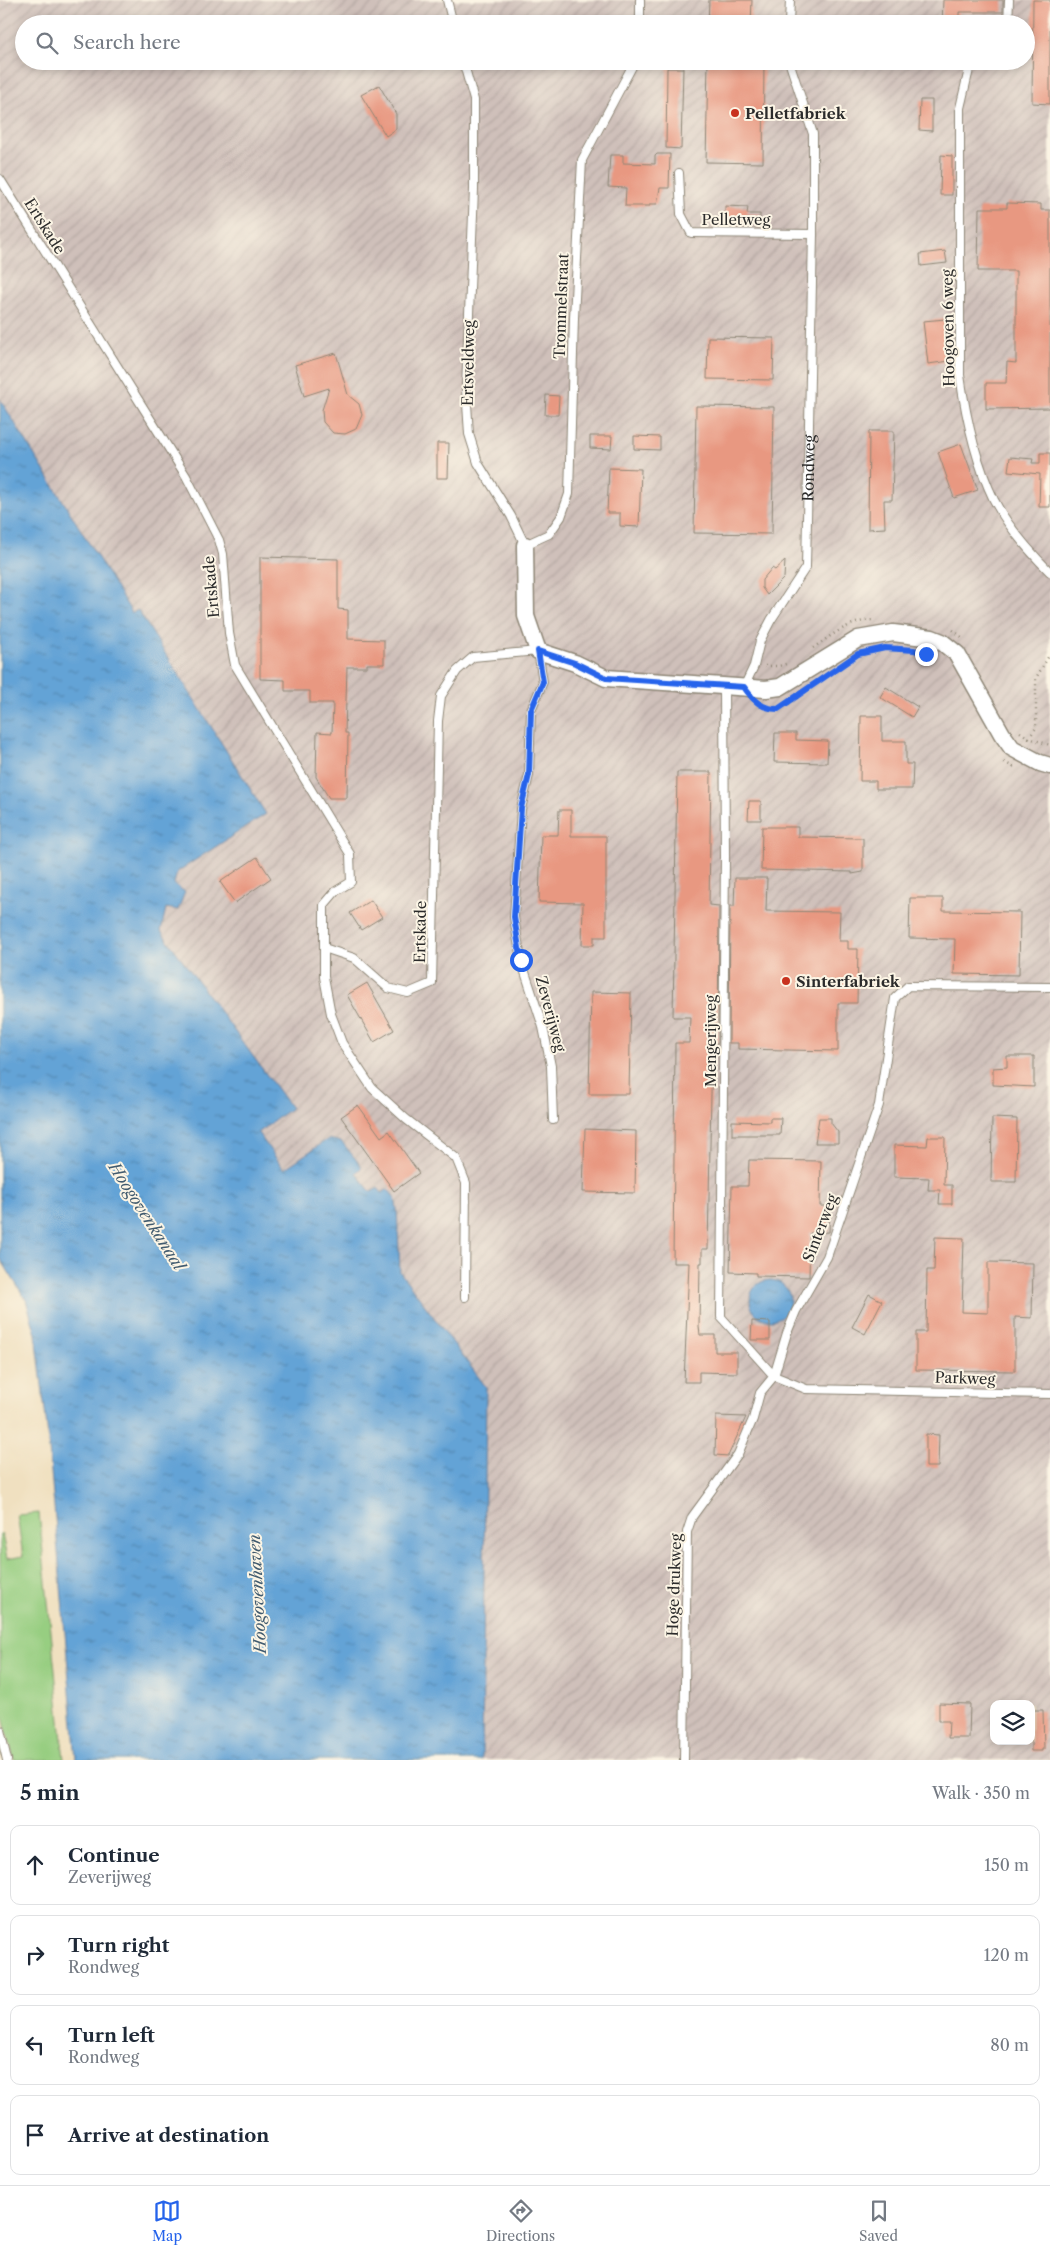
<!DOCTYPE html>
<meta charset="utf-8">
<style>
:root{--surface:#fff;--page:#f6f6f7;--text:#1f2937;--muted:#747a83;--line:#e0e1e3;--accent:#2563eb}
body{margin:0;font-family:"Libre Caslon Text",serif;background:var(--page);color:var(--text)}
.controls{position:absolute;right:15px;bottom:15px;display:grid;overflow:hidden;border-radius:10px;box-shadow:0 2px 8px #0003}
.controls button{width:45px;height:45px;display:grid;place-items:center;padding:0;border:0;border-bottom:1px solid var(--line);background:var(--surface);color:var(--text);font:25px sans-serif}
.stop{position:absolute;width:15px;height:15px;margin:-11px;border:4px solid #2563eb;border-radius:50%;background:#fff}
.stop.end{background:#2563eb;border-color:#fff;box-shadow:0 1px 5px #0008}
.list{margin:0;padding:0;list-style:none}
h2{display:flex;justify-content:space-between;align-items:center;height:65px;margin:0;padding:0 20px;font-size:21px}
h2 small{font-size:16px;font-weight:400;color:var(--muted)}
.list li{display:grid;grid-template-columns:32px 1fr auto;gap:15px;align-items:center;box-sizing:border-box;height:80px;margin:0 10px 10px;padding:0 10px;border:1px solid var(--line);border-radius:10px}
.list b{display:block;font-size:19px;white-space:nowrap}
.list p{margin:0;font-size:16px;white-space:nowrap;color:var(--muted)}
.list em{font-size:16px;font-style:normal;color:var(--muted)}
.icon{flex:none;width:28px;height:28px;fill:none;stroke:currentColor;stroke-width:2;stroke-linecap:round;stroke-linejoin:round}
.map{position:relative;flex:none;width:1050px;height:1760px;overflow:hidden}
.search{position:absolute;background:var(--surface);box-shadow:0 2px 8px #0003;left:15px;right:15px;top:15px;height:55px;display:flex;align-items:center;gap:12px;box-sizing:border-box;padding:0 18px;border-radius:28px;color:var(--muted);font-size:19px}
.sheet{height:425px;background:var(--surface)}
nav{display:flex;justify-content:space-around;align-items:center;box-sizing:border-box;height:70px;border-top:1px solid var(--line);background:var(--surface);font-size:14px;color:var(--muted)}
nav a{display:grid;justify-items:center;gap:2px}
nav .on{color:var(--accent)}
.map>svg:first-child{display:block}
.industrial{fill:url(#industrial-furrows);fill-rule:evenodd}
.grass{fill:#97ce81;stroke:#617c56}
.water{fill:url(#water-ripples);stroke:#476780}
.building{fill:#e89881}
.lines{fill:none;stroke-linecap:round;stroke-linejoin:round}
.lane-casing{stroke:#8e8676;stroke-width:10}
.street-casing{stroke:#8e8676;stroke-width:19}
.path{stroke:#8e8676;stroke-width:2.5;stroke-dasharray:1 4;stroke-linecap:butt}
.lane{stroke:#fff;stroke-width:8}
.street{stroke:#fff;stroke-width:16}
.route{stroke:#2563eb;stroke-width:6}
.poi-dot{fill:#c8321e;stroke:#fcf5e5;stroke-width:2}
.labels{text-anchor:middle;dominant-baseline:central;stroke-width:4;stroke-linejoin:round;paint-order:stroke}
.poi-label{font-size:15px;font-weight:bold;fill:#2b2b2b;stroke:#fcf5e5;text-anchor:start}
.street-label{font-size:15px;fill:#2b2b2b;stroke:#fcf5e5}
.water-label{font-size:16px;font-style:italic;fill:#415b6f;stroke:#fcf5e5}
</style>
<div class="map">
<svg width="1050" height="1760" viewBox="0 0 1050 1760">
<defs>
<pattern id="industrial-furrows" width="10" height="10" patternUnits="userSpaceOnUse" patternTransform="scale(1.25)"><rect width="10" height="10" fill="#cfc0ba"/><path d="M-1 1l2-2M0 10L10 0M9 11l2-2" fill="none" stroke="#b2a5a0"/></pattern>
<pattern id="water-ripples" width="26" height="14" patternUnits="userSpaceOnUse" patternTransform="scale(1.25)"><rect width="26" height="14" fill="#63a3d6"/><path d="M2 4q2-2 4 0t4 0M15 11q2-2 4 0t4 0" fill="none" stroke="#5285ae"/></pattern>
</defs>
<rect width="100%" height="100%" fill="#fcf5e5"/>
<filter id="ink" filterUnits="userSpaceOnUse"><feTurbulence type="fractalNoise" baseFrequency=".02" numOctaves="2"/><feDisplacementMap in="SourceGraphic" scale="10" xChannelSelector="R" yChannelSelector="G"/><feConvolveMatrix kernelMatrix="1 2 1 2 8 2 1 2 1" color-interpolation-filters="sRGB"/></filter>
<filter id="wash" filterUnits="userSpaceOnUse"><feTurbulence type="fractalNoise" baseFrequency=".0096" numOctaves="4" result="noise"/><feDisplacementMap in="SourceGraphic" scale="20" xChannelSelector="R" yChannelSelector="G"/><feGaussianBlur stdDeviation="1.12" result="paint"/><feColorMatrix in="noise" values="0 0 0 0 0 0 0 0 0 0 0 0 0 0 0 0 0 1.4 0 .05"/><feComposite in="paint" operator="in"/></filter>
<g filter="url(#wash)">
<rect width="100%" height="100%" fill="#f0e0c0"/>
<path class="industrial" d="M0 0H1050V1760H445L276 1198 177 986 0 589ZM24 24H1026V61H24ZM994 1704H1031V1741H994Z"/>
<path class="grass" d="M39 1513 64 1760H14L0 1706V1534H2L7 1559 23 1556 17 1515Z"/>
<g class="water">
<path d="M0 399 132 613 138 610 266 814 177 872 174 884 185 892 178 910 166 908 161 931 291 1108 258 1133 284 1169 328 1139 342 1142 362 1167 356 1173 371 1192 378 1188 382 1193 388 1189 395 1198 397 1209 400 1272 486 1387 482 1760H76L48 1437 36 1334 26 1300 0 1258Z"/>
<circle cx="770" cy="1300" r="20"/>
</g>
<g id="blocks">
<g class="building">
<path d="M709 0H752L751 24H708Z"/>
<path d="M943 0H1003V12H959V24H942Z"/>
<path d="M1033 0H1050V104L1032 103Z"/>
<path d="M708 61H764L763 163 706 162Z"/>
<path d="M667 68H683L681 149 666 148Z"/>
<path d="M379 85 396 114V129L386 136 361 95Z"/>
<path d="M920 100H932V131L919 130Z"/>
<path d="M657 154H670L669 188H660L657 204H650V206H625L626 188 608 187 610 155H623V163L655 164V156Z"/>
<path d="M941 155 952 156V195H940Z"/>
<path d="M1007 203 1041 204V210H1050V408L986 409V383H1006L1007 362 1016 363V271H978L979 208H1007Z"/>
<path d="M725 206 748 207 747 214H760V224H725Z"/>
<path d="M945 251 947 263 921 266 920 254Z"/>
<path d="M946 319 950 361 928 364 923 321Z"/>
<path d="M708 337 774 338 773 380 707 379Z"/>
<path d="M336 353 348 395 359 404 362 415 356 429 345 434 333 433 323 422 322 410 329 388 304 396 295 365Z"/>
<path d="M546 395 559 396 558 415H545Z"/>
<path d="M696 406 774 407 772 534 694 533Z"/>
<path d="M869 431H894L892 500H884L885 528 868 529Z"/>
<path d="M590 436H612L611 449 590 448Z"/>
<path d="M634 436 660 437V450L634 449Z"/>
<path d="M437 443H449L448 478H437Z"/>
<path d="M961 444 978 490 954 498 938 452Z"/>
<path d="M1040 453H1050V507H1039L1040 474 1008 471 1010 457 1033 459 1032 463H1040Z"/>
<path d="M609 468 641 469 639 527 620 526V513H607Z"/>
<path d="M260 557 338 559V609L348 610V639L384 640V664H367V667H347L345 733H348L347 798H329L316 777 317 732 332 733 333 703H310V691H285V680L260 679Z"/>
<path d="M785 561 784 578 767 595 762 588V580L772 568 775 570Z"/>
<path d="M886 687 918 707 912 717 880 697Z"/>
<path d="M861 716H882V741H906V764H913L912 789H876V781H860Z"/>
<path d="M775 733H796V740L828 741 827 763 774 762Z"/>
<path d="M677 772H711L709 905 719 906 718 1043H712L708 1249H702V1263H700L699 1326 700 1335H715V1352H737V1373L699 1372V1382H684L689 1263H673L675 1043H689L690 1017H673Z"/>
<path d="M749 801H761V820H748Z"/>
<path d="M559 810H571V836H606V937H594V945H582L583 903 539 902 541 835H558Z"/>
<path d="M762 827H798V837L863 838V872L852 874V872L761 870Z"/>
<path d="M257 857 271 878 235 903 220 882Z"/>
<path d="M735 878H767L766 911 840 912 839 941H848V949H858L857 1003H838V1051L738 1049V1043H729L730 906H734Z"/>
<path d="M910 898H943V911L1020 912 1019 975 954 974 955 939 909 938Z"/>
<path d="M371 900 382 917 361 930 350 913Z"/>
<path d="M367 983 394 1030 374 1042 347 995Z"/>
<path d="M591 992 631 993 629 1094H589Z"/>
<path d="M1007 1056H1034V1087L993 1085V1068L1007 1067Z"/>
<path d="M358 1105 381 1137 389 1131 419 1173 394 1191 341 1117Z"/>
<path d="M770 1118H781L780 1135H732V1121L770 1122Z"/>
<path d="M819 1118H831V1123L838 1132V1143H815Z"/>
<path d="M992 1118 1017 1119 1016 1182H991Z"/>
<path d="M585 1129 636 1131 635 1193 583 1192Z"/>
<path d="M928 1137H945L944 1185H952V1204H939L940 1190H928L929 1178 894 1177V1145L927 1146Z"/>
<path d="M749 1160 821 1161 820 1206H830L829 1232 810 1233 809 1277 756 1276V1273L730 1272 732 1186H748Z"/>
<path d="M935 1237 964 1238 962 1312 988 1313V1262L1033 1263 1032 1318 1015 1317V1371L916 1370V1332H926L927 1270H934Z"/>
<path d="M869 1294 882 1301 865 1334 852 1327Z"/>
<path d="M752 1321 770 1322V1340H751Z"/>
<path d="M716 1416 746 1417 728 1456 715 1455Z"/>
<path d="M926 1434 939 1435 938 1467H926Z"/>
<path d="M939 1703 970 1704 969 1738H948L949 1721H939Z"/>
<path d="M1031 1710H1043L1044 1749H1042V1751H1031Z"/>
</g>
</g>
</g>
<g filter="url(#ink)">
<use href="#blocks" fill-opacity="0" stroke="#8e8676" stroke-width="1"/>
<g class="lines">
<defs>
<g id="lane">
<path d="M447 0 453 24"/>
<path d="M640 24V0"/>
<path d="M789 24 790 0"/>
<path d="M1008 24 1009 0"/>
<path d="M463 61 474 100V189L466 389 469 434 478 463 511 516 525 545 549 534 561 517 569 494 574 318 582 160 635 61"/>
<path d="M971 61 960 108V375C966 418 975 461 994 500 1008 527 1029 551 1050 572"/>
<path d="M679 173 681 214 691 233 813 234"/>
<path d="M0 179 186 476 219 540 223 554 229 633 235 665 350 854 351 882 336 891 324 905V977L331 1014 342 1043 372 1088 406 1119 456 1158 466 1183 465 1297"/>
<path id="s1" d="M744 687 754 666 760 641 771 620 806 567 813 234V134L789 61"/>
<path d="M324 948 354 958 388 988 408 993 432 983 438 721 441 696 457 671 473 657 538 651 543 682 531 710 529 775 521 809 514 917 521 960 543 1027 551 1066 553 1120"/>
<path d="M1050 987 908 986 895 998 879 1105 827 1257 796 1311 787 1333 774 1376 806 1389 1050 1394"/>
<path d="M0 1730 7 1760"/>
<path d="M684 1760 687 1532 692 1517 738 1454 753 1419 760 1393 774 1376 721 1317 725 856 724 686"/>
</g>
<path id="street" d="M525 545 526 616 538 651 575 663 606 678 766 689 780 687 858 639 893 633 932 638 942 642 957 654 1002 734 1012 748 1040 763 1050 766"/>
</defs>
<use href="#lane" class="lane-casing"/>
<use href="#street" class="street-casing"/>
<g class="path">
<path d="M953 630 963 638"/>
<path d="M813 648C832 635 850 620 875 620"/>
<path d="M922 653 934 656"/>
<path d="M765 666H779L789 663"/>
<path d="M760 705C782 715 793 700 811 687"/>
<path d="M1020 732 1029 738 1050 745"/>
<path d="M1029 738 1036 728V678L1050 654"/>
<path d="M1004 762 1017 769"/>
</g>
<use href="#lane" class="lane"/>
<use href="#street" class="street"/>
</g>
</g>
<g class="lines" filter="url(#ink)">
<path class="route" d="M521 960 514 917 521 808 529 775 531 710 543 682 538 651 575 663 606 678 744 687C753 700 761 709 778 709L858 654 885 648 914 650 926 654"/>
</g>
<g class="poi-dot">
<circle cx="735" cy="113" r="5"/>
<circle cx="786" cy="981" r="5"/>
</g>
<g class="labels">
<g class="poi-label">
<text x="745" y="113">Pelletfabriek</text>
<text x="796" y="981">Sinterfabriek</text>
</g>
<g class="street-label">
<text x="736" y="219">Pelletweg</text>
<text transform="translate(45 226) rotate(58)">Ertskade</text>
<text transform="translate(561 306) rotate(-88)">Trommelstraat</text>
<text transform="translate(948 328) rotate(-91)">Hoogoven 6 weg</text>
<text transform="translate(468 363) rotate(-89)">Ertsveldweg</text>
<text stroke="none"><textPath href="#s1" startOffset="235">Rondweg</textPath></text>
<text transform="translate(211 587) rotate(-95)">Ertskade</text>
<text transform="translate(420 932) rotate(-89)">Ertskade</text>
<text transform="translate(551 1014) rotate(75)">Zeverijweg</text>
<text transform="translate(710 1041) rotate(-90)">Mengerijweg</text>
<text transform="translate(820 1228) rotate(-69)">Sinterweg</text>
<text transform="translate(965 1378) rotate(2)">Parkweg</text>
<text transform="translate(674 1585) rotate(-88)">Hoge drukweg</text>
</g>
<g class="water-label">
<text transform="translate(147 1216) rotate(57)">Hoogovenkanaal</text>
<text transform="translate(257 1594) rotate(-93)">Hoogovenhaven</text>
</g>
</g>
</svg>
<div class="controls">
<button><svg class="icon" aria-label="layers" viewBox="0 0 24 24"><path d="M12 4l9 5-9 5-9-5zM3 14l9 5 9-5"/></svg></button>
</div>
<div class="stop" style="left:521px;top:960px"></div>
<div class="stop end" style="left:926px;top:654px"></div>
<div class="search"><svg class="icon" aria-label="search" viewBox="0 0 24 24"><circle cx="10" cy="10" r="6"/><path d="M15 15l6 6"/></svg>Search here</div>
</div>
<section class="sheet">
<h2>5 min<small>Walk · 350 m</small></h2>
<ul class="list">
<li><svg class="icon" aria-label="ahead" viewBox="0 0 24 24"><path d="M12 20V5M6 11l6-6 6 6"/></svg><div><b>Continue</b><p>Zeverijweg</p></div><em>150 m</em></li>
<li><svg class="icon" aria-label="right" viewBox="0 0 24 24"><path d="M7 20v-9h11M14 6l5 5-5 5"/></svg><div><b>Turn right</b><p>Rondweg</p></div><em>120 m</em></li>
<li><svg class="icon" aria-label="left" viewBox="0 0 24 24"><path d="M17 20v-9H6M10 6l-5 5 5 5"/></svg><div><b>Turn left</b><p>Rondweg</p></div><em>80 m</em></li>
<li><svg class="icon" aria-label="arrive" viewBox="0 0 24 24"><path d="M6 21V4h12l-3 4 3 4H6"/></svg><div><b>Arrive at destination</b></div></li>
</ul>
</section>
<nav>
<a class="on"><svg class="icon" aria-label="map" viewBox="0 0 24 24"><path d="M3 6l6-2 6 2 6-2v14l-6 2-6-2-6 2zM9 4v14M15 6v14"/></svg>Map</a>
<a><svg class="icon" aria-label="directions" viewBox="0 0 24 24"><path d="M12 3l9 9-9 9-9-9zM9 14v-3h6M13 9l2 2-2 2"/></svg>Directions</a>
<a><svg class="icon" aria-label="saved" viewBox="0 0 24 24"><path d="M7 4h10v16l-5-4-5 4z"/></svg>Saved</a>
</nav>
